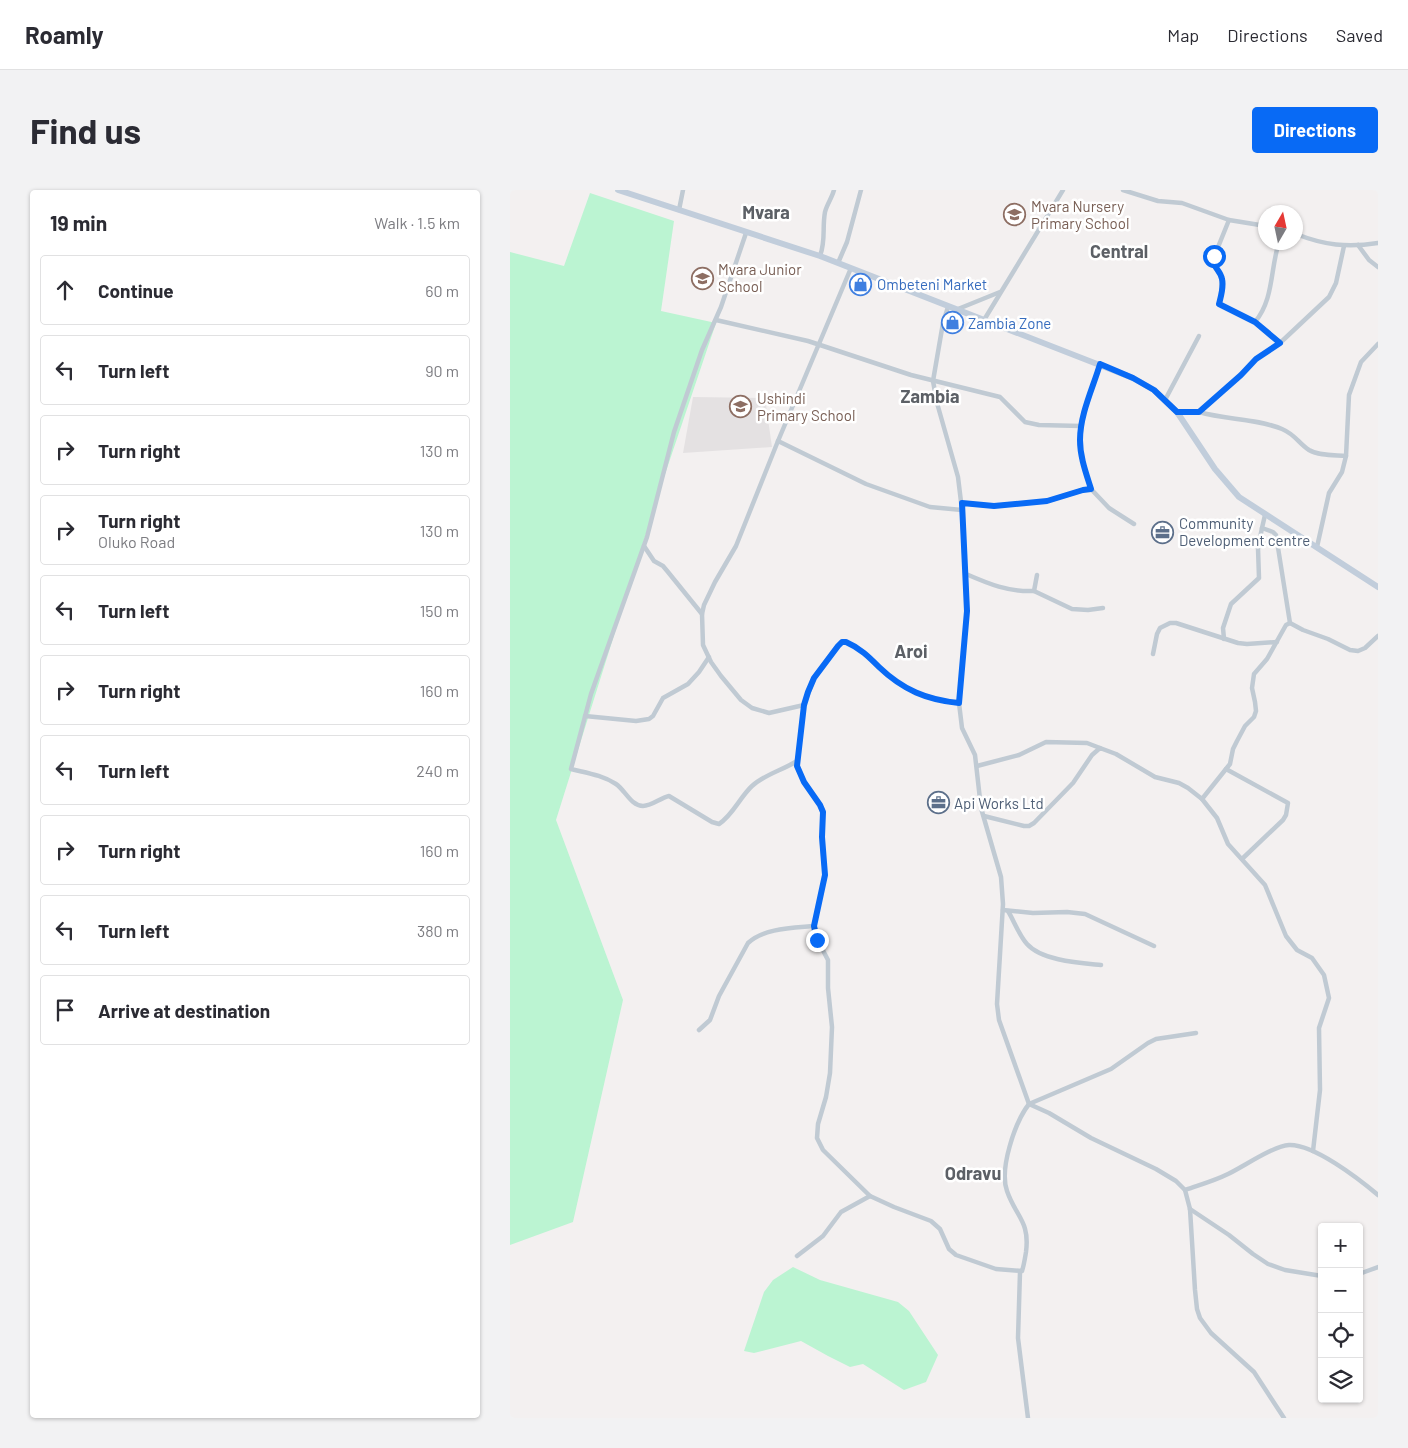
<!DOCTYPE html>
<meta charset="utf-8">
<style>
:root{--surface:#fff;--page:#f2f2f3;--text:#2b2b33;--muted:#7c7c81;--line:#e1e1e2;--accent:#086af5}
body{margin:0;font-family:Barlow,sans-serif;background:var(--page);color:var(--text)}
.controls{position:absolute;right:15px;bottom:15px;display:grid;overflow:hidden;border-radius:5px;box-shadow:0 1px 4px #0004}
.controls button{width:45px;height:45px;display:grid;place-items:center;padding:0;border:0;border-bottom:1px solid var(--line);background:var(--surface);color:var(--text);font:25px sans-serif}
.compass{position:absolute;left:748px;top:15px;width:45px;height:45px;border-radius:50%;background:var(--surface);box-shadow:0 1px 4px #0004;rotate:9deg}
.stop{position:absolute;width:15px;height:15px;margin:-11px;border:4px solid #086af5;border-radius:50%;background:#fff}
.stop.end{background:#086af5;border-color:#fff;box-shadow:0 1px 5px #0008}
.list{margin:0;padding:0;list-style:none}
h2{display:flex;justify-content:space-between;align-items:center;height:65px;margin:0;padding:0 20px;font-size:21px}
h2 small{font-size:16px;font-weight:400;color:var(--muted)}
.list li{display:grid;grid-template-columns:32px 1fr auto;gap:15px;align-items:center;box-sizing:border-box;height:70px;margin:0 10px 10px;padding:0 10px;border:1px solid var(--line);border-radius:5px}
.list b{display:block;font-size:19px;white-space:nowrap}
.list p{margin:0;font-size:16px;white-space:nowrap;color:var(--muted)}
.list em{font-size:16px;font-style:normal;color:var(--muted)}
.icon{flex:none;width:28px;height:28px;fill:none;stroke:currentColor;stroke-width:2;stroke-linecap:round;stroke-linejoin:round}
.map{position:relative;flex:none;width:868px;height:1228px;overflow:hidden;border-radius:5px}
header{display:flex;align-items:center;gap:30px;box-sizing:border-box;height:70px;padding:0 25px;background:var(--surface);border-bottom:1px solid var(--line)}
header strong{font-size:24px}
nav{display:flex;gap:28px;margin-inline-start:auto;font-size:18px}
.intro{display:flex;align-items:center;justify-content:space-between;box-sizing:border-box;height:120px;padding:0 30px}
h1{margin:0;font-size:35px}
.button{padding:12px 22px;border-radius:5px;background:var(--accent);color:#fff;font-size:18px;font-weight:700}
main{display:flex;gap:30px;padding:0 30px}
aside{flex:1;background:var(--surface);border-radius:5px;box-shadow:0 1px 4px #0004}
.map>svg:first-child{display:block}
.education{fill:#e4e1e2}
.green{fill:#bbf4d2}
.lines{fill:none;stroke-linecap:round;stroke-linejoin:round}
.street{stroke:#c0cad3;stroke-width:4.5}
.secondary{stroke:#c1cddb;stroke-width:6}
.route{stroke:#086af5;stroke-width:6}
.labels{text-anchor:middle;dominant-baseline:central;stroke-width:5;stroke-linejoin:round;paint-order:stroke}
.education-label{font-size:15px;fill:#785e54;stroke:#fff;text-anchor:start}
.shop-label{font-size:15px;fill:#366cbe;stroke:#fff;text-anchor:start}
.service-label{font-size:15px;fill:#4e5e75;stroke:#fff;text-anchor:start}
.quarter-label{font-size:18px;font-weight:bold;fill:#5c6066;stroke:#fff}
</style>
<header>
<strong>Roamly</strong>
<nav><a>Map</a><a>Directions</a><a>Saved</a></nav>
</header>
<div class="intro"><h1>Find us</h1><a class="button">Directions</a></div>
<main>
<aside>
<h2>19 min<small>Walk · 1.5 km</small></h2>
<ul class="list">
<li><svg class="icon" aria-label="ahead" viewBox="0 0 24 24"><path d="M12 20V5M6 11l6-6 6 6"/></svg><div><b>Continue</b></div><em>60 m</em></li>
<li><svg class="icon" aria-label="left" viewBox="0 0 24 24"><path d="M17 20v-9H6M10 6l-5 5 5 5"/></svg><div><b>Turn left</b></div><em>90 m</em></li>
<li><svg class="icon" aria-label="right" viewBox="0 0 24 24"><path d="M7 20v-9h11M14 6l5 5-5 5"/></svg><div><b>Turn right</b></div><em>130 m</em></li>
<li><svg class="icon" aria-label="right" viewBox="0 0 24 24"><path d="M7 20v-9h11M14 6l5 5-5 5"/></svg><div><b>Turn right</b><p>Oluko Road</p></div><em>130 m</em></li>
<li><svg class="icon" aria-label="left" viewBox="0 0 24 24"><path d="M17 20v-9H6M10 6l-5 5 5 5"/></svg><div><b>Turn left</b></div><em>150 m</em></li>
<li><svg class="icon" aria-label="right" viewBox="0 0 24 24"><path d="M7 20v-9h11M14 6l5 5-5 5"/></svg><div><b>Turn right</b></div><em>160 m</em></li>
<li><svg class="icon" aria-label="left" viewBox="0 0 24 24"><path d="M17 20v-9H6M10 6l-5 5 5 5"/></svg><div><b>Turn left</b></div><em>240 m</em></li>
<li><svg class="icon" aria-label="right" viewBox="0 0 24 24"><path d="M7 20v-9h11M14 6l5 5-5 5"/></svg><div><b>Turn right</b></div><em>160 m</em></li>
<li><svg class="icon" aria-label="left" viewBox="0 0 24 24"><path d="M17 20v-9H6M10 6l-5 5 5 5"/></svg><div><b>Turn left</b></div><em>380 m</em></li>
<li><svg class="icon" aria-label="arrive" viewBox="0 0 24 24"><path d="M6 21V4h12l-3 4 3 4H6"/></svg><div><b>Arrive at destination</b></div></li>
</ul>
</aside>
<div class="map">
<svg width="868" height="1228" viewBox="0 0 868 1228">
<rect width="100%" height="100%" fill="#f3f0f0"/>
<path class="education" d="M183 207 255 208 262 257 173 263Z"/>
<g class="green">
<path d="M80 3 164 31 151 121 206 133 150 299 46 630 113 810 63 1032 0 1055V62L54 76Z"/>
<path d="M283 1077 310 1090 388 1112 399 1121 428 1165 416 1192 394 1200 353 1174 340 1177 318 1166 291 1151 244 1163 234 1161 254 1102 263 1090Z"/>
</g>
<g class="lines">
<g class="street">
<path d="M613 0 648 11 672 13 719 30 756 36"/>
<path d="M169 20 173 0"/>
<path d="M236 43 211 117 192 160 164 242 137 347 81 504 61 579C77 583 92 585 106 594 115 600 121 616 133 616 142 616 150 608 159 606L202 632 209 634C223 625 230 607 242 596 255 584 273 580 287 571"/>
<path d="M786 44C814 55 837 58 868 53"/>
<path d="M848 55 859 70 868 77"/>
<path d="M310 66C316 50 312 38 315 22 317 14 322 8 324 0"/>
<path d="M328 73 337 52 351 0"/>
<path d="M341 78 268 251 226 356 205 392 194 415 192 424 193 455 201 472 211 486 231 510 242 518 259 523 294 515 304 488 328 456 332 452H336C350 458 359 467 369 477 393 500 417 510 449 513"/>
<path d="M438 117 433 133 423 191 427 213 448 287 452 320 457 421 449 513 452 538 465 565 471 618 491 687 493 714 487 814 489 830 519 914 539 923 581 948 646 979 666 991 675 1000 680 1019 685 1100 687 1119 690 1128 701 1143 744 1182 774 1228"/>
<path d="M448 119 490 102"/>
<path d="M206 130 298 151 401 185 490 207 515 232 529 235 571 236"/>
<path d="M474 130 553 0"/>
<path d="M745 132C764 109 760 80 769 52"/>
<path d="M770 153 819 107 826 93 834 56"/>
<path d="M655 210 689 146"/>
<path d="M667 222H689L731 185 746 169 770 153 745 132 709 114 711 105 712 87 704 76 702 72 719 30"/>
<path d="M689 222C716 230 745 228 772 239 786 245 788 253 799 260 809 266 824 265 836 266"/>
<path d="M268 251 356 294 420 317 452 320"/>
<path d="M581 299C576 283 570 267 570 250 570 224 583 198 590 174"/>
<path d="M452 313 484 316 537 311 573 300 581 299 599 318 624 334"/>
<path d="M755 325 752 338 763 342 766 345 780 433"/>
<path d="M134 356 144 371 153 376 158 382 192 424"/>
<path d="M807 357 819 303 832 282 836 266 839 205 851 172 868 154"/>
<path d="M456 384C479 394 498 402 524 401L527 385"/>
<path d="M524 401 562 419 578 420 593 418"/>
<path d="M714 449 713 438 721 414 749 388 748 358 752 338"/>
<path d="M643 464 647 444 650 438 660 433H666L728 453 737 454 767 452"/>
<path d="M294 515 287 576 294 592 310 615 313 622 312 653 315 685 304 736 307 749 318 770V798L322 837 320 883 316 907 308 934 307 948 313 960 360 1006"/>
<path d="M75 526 126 531 139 529 143 526 153 508 178 494 189 482 199 467"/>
<path d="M467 576 509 565 536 552 577 553 590 558"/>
<path d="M716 579 720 574 723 559 727 551 735 536 744 527 746 521 745 512 742 498 744 484 757 469 776 435 780 433 793 440 818 449 840 460 848 461 855 458 868 446"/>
<path d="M692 609 707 628 718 654 755 695 776 746 787 760 802 768 814 785 819 808 809 838 810 900 803 961"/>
<path d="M474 626 514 636H519L524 633 563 593 582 565 590 558 606 564 645 587 669 593 678 598 692 609 716 579 778 613 776 625 773 630 732 669"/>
<path d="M493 720 523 723 557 722 575 724 644 756"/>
<path d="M498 721C504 731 509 745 517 754 532 771 571 773 591 775"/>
<path d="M189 840 200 830 209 806 238 753C254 738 283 738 304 736"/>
<path d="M675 1000C689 995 704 991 718 984 733 977 763 956 779 955 804 954 849 989 868 1005"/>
<path d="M680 1019 719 1045 743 1064 758 1074 775 1080 812 1086"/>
<path d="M287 1066 313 1046 331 1022 360 1006 384 1017 421 1031 430 1039 439 1059 446 1065 486 1079 512 1081C514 1075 515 1068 516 1062 520 1031 506 1027 497 1001 489 979 505 932 519 914L601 879 638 853 646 849 686 843"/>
<path d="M510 1082 508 1148 518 1228"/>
<path d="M849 1084 868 1077"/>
</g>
<path class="secondary" d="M108 0 310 66 623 188 644 200 667 222 705 279 729 307 868 397"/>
</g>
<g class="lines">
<path class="route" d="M307 750 304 736 315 685 312 647 313 622 310 615 294 592 287 576 294 515 298 502 304 488 328 456 332 452H336C350 458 359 467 369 477 393 500 417 510 449 513L457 421 452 313 484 316 537 311 573 300 581 299C576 283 570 267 570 250 570 224 583 198 590 174L623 188 644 200 667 222H689L731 185 746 169 770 153 745 132 709 114C711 106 714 97 712 89 710 79 701 77 704 66"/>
</g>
<defs>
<symbol id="school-ring" viewBox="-11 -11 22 22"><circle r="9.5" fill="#fff" stroke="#8d6e63" stroke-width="1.5"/><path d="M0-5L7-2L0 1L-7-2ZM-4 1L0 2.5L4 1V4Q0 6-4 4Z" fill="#8d6e63"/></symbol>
<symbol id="shop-ring" viewBox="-11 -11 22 22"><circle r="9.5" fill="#fff" stroke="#3f7fe0" stroke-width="1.5"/><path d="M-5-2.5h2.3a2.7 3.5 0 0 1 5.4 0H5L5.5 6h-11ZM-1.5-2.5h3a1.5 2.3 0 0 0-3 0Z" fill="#3f7fe0"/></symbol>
<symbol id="office-ring" viewBox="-11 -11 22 22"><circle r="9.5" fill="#fff" stroke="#5c6f8a" stroke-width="1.5"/><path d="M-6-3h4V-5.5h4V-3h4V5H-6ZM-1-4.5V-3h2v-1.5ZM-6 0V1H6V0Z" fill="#5c6f8a"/></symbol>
</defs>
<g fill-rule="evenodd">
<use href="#school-ring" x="492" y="12" width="25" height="25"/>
<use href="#school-ring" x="180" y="76" width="25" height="25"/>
<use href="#shop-ring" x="338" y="82" width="25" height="25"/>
<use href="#shop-ring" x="430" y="120" width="25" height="25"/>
<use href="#school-ring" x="218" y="204" width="25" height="25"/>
<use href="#office-ring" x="640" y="330" width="25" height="25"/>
<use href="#office-ring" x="416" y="600" width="25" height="25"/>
</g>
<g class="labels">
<g class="education-label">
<text x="521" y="16">Mvara Nursery<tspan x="521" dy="17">Primary School</tspan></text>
<text x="208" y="79">Mvara Junior<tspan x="208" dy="17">School</tspan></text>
<text x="247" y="208">Ushindi<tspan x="247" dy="17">Primary School</tspan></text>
</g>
<g class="shop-label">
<text x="367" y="94">Ombeteni Market</text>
<text x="458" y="133">Zambia Zone</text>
</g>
<g class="service-label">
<text x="669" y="333">Community<tspan x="669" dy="17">Development centre</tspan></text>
<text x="444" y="613">Api Works Ltd</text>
</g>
<g class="quarter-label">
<text x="256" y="22">Mvara</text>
<text x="609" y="61">Central</text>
<text x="420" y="206">Zambia</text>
<text x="401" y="461">Aroi</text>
<text x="463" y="983">Odravu</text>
</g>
</g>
</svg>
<div class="controls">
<button>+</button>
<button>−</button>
<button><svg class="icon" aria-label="locate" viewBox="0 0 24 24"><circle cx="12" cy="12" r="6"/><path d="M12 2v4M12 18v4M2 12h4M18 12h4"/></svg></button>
<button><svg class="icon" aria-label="layers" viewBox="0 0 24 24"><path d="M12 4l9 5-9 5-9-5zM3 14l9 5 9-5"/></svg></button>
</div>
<svg class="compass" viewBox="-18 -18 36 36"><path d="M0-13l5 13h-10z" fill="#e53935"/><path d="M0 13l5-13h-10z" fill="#7c7c81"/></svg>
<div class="stop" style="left:704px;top:66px"></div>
<div class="stop end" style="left:307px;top:750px"></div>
</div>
</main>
